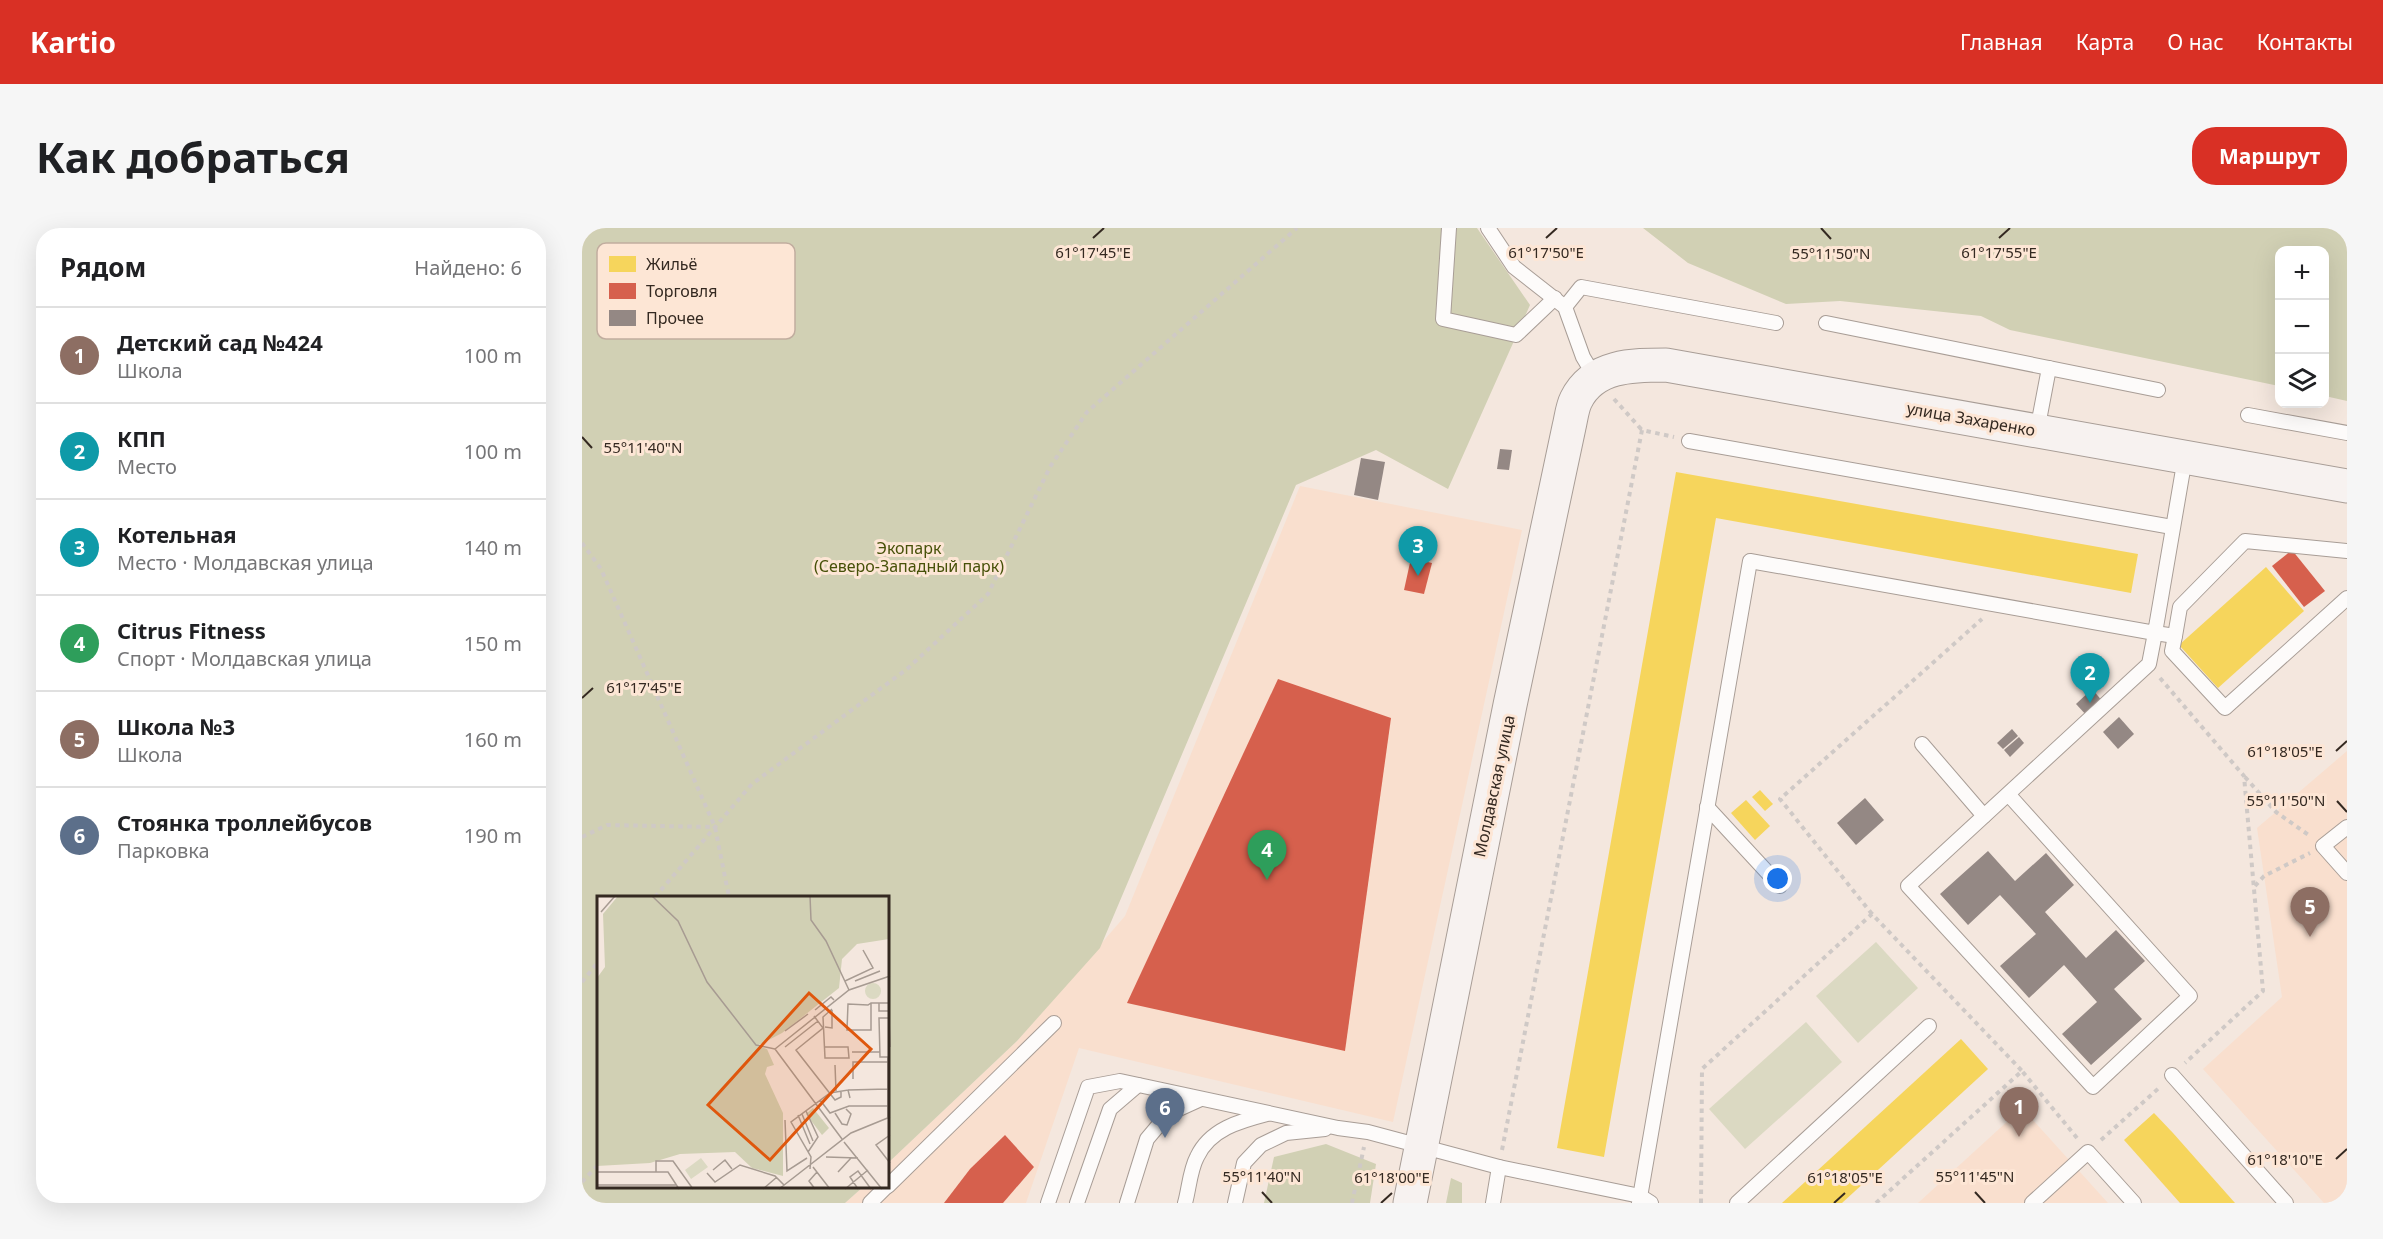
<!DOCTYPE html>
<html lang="ru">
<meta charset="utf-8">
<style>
:root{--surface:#fff;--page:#f6f6f6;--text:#202124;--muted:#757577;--line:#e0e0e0;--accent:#d93025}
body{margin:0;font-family:"Noto Sans",sans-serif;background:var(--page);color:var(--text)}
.controls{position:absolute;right:18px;top:18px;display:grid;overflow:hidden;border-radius:12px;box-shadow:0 6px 24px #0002}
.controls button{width:54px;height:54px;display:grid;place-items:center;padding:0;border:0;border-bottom:2px solid var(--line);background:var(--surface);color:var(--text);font:30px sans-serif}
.you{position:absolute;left:1196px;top:651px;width:21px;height:21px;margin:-15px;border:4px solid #fff;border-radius:50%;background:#1a73e8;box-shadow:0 0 0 9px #1a73e833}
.badge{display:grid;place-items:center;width:39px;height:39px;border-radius:50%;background:var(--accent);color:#fff;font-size:20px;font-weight:700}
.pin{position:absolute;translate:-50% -50px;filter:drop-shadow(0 2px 3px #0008)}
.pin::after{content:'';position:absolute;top:32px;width:21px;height:18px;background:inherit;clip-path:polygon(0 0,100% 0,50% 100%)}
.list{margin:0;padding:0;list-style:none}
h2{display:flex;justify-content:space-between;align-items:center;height:78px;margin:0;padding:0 24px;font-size:26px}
h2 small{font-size:20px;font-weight:400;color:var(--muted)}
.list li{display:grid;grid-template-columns:39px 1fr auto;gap:18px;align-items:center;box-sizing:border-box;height:96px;padding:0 24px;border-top:2px solid var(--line)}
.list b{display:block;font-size:22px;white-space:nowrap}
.list p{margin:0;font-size:20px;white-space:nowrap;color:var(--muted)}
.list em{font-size:20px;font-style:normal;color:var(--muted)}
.icon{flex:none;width:33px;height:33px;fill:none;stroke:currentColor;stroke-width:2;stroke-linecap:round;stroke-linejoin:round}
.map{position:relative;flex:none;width:1765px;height:975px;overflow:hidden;border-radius:24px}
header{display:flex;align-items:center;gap:36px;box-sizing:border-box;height:84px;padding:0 30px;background:var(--accent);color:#fff}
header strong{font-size:28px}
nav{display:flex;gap:33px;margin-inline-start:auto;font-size:21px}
.intro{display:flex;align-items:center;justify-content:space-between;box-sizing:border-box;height:144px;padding:0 36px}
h1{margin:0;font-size:42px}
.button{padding:15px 27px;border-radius:24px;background:var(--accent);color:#fff;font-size:21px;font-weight:700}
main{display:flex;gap:36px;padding:0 36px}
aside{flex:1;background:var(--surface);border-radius:24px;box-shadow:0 6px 24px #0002}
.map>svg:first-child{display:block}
.built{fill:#f9dfce}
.green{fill:#dbd9c2}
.forest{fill:#d1d0b4}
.homes{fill:#f6d55c}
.shops{fill:#d6604d}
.building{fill:#948884}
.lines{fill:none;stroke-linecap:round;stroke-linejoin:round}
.lane-casing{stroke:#a89d96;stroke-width:16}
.secondary-casing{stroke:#a89d96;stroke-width:35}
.path{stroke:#cfc9c6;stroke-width:4;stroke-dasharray:4.5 4.5;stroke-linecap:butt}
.lane{stroke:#fdfbfa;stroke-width:14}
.secondary{stroke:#f7f2f0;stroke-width:33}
.ticks{fill:none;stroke:#342921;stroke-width:2}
.labels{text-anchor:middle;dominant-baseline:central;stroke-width:6;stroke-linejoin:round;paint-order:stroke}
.street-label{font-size:16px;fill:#342921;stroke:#fde6d5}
.park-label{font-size:16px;fill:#475109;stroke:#fde6d5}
.inset-road{fill:none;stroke:#a79b92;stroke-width:1.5}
.view{fill:#df570d;fill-opacity:0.15;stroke:#df570d;stroke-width:3}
.inset-edge{fill:none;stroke:#342921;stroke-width:3}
.key{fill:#fde6d5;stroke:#c1ad9f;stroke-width:1.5}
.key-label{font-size:16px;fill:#342921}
.ticks-label{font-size:15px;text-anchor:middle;fill:#342921;stroke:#fde6d5;stroke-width:6;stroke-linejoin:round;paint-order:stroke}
</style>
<header>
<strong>Kartio</strong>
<nav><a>Главная</a><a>Карта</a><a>О нас</a><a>Контакты</a></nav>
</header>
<div class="intro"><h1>Как добраться</h1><a class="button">Маршрут</a></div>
<main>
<aside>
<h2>Рядом<small>Найдено: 6</small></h2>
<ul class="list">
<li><span class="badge" style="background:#8d6e63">1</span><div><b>Детский сад №424</b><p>Школа</p></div><em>100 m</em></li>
<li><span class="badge" style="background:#0f9aa8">2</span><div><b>КПП</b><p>Место</p></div><em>100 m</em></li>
<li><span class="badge" style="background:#0f9aa8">3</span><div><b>Котельная</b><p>Место · Молдавская улица</p></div><em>140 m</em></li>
<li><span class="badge" style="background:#2e9e5b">4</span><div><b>Citrus Fitness</b><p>Спорт · Молдавская улица</p></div><em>150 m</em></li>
<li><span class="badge" style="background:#8d6e63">5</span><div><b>Школа №3</b><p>Школа</p></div><em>160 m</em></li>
<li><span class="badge" style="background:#5c6f8a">6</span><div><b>Стоянка троллейбусов</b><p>Парковка</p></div><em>190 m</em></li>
</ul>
</aside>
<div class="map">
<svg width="1765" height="975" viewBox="0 0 1765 975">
<rect width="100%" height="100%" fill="#f4e7de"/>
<g class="built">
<path d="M718 258 940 302 811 894 497 820 444 975H263L281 959 306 958V935L435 813 543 688Z"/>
<path d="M1765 523V975H1742L1621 841 1700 769 1675 600Z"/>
<path d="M1440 880 1526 975H1336Z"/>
</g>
<g class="green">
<path d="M1294 714 1336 760 1276 815 1234 768Z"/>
<path d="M1224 794 1260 834 1163 921 1127 881Z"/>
</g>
<g class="forest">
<path d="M0 0H895L948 77 866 261 794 222 714 257 518 720 435 813 306 935V669H16V958L281 959 263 975H0Z"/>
<path d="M1061 0H1765V173L1743 168 1742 22H1698L1697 158 1428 102 1399 88 1258 73 1204 76 1106 35Z"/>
<path d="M744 916 794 936 788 975H682L692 929Z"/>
<path d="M869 950 880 955V975H864Z"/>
</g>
<g class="homes">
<path d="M1094 244 1556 326 1549 365 1134 290 1022 929 975 920Z"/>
<path d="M1684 339 1722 383 1636 460 1597 417Z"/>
<path d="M1178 562 1191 576 1183 583 1170 569Z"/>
<path d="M1164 572 1188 598 1173 612 1149 585Z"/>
<path d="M1379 811 1406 841 1260 975H1200Z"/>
<path d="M1572 885 1591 905 1653 975H1598L1542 912Z"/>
</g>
<g class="shops">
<path d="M1710 322 1743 363 1722 379 1690 338Z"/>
<path d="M829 330 850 335 842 366 822 362Z"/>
<path d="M696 451 809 490 763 823 545 775Z"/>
<path d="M423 907 452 939 421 975H362L388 941Z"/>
</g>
<g class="building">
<path d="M918 221 930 222 927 242 915 241Z"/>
<path d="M779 230 803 234 796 272 772 267Z"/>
<path d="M1510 461 1522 475 1506 489 1494 476Z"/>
<path d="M1537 489 1552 506 1536 521 1521 504Z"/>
<path d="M1430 501 1436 508 1421 521 1415 515Z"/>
<path d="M1437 509 1442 515 1428 529 1422 522Z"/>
<path d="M1283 570 1302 592 1274 617 1255 595Z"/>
<path d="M1406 623 1433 653 1464 625 1492 657 1463 684 1504 730 1534 702 1563 733 1532 761 1560 791 1509 837 1480 806 1515 774 1482 737 1447 770 1418 738 1454 706 1418 667 1386 697 1358 666Z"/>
</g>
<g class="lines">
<defs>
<g id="lane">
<path d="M867 0 861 91 934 107 973 70"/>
<path d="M906 0 932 39 983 79 1001 129 1013 149"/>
<path d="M983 79 999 59 1194 95"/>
<path d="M1244 95 1576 162"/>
<path d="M1666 187 1765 205"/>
<path d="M1455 203 1467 140"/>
<path d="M1107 213 1590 299"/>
<path d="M1593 408 1590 423 1643 480 1765 370"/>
<path d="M1340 516 1402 588"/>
<path d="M1426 566 1608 768 1511 859 1326 658 1567 436 1573 405 1593 408 1598 379 1663 313 1765 323"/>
<path d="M1125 579 1198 658"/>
<path d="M1765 599 1741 618 1765 645"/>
<path d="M1590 847 1704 975"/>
<path d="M306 958 472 795"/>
<path d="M288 975 305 958"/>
<path d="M466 975 506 859 538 853 756 900 786 904 917 939 1058 968 1069 975"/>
<path d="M495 975 528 881 556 857"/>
<path d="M545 975 565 911 586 886 619 871"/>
<path d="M603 975C607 961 608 942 615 929 628 901 658 893 685 886"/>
<path d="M653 975 662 935 679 917 704 905 743 901"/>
<path d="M911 975 917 939"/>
<path d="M1057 975 1168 333 1573 405 1603 230"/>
<path d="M1155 975 1347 798"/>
<path d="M1450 975 1506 924 1552 975"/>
</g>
<path id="secondary" d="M828 975 928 477 987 199C989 191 990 180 994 172 1011 137 1051 137 1084 137L1765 258"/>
</defs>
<use href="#lane" class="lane-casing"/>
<use href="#secondary" class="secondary-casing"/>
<g class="path">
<path d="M1032 171 1060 202"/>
<path d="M0 315 19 341 133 599 147 669"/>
<path d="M1578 450 1662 548 1681 763 1603 835"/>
<path d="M1663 549 1694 584 1728 608"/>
<path d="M0 609 25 597 132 599"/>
<path d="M1673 658 1682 648 1728 625"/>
<path d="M73 669 170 556 325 441 406 366 468 239 505 184 715 0"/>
<path d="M1290 686 1198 571 1400 391"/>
<path d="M0 754 16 734"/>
<path d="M1519 912 1578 859"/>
<path d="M920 922 1060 202 1092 209"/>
<path d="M0 954 16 937"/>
<path d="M770 975 782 919"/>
<path d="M1119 975 1120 841 1290 686 1440 843"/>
<path d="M1294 975 1440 843 1495 910"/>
</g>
<use href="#lane" class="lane"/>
<use href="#secondary" class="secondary"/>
</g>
<path class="ticks" d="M1239 0 1249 11M511 10 522 0M964 10 975 0M1417 10 1428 0M0 209 10 220M0 470 11 460M1754 523 1765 513M1755 573 1765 584M1754 931 1765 921M680 964 690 975M1393 964 1403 975M799 975 810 965M1252 975 1263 965"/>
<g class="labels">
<g class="street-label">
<text transform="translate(1389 191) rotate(10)">улица Захаренко</text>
<text transform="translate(912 558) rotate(-78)">Молдавская улица</text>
</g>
<g class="park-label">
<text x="327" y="320">Экопарк<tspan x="327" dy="18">(Северо-Западный парк)</tspan></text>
</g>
</g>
<g transform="translate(15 668)">
<rect width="292" height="292" fill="#f4e7de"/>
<path d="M268 95a8 8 0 1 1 16 0a8 8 0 1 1-16 0ZM104 262 111 271 94 283 88 274Z" fill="#dbd9c2"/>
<path d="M21 0H292V43L260 48 245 63 242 92 185 137 160 150 170 153 177 169 170 171 168 178 186 217V280L155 272 138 256 83 258 53 267 0 270V82L8 71 6 18ZM216 212 232 232 225 239 209 218Z" fill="#d1d0b4"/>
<path class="inset-road" d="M55 0 81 25 110 86 159 149 178 153M213 0 214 24 229 45 252 94M4 16 18 0M248 85 276 72 266 54M258 85 283 75M274 107V134H250L251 108 271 109 274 107H282M293 107H282V115H293M218 114 234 101 237 104M217 120 226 132 199 154 238 204 244 201V195M292 122 293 151M228 131 235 132V114M188 135 211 118M188 151 221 125M228 151H251L252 162H228L226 121 235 113M178 153 252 94 293 80M178 153 245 243M255 156H283M238 169 239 195M256 183V166H291M251 194 291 193M223 204 233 217 252 210H291M209 215 221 241 211 256M238 217 245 228 250 229 254 218 249 213M205 218 216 245M201 219 213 248M291 221V161H283L282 122H293M188 224 190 275 210 262M293 239 279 249 293 267M247 246 285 293M229 261 261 262M216 271 233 293M213 273 214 261 194 226 233 197 251 194 253 202M116 274 128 264 135 273M0 276H71L82 293M59 276V265H76L96 293M241 276 254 262M110 277 118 286 143 269 178 280 187 289M0 289H80M166 293 180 281M182 293 254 237 293 221M218 293 212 285 220 276M248 293 271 274M261 293 253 281 261 275 274 293"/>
<path class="view" d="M212 97 274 153 173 264 111 209Z"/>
<rect width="292" height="292" class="inset-edge"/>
</g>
<rect x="15" y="15" width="198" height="96" rx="9" class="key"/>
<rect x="27" y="28" width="27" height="16" fill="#f6d55c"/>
<rect x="27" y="55" width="27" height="16" fill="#d6604d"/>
<rect x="27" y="82" width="27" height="16" fill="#948884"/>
<g class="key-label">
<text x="64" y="42">Жильё</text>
<text x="64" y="69">Торговля</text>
<text x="64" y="96">Прочее</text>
</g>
<g class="ticks-label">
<text x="511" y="30">61°17'45"E</text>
<text x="964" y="30">61°17'50"E</text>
<text x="1417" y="30">61°17'55"E</text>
<text x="1249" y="31">55°11'50"N</text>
<text x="61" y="225">55°11'40"N</text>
<text x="62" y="465">61°17'45"E</text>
<text x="1703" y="529">61°18'05"E</text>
<text x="1704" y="578">55°11'50"N</text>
<text x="1703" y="937">61°18'10"E</text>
<text x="680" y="954">55°11'40"N</text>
<text x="1393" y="954">55°11'45"N</text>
<text x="810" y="955">61°18'00"E</text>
<text x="1263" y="955">61°18'05"E</text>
</g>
</svg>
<div class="controls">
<button>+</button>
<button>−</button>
<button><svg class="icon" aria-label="layers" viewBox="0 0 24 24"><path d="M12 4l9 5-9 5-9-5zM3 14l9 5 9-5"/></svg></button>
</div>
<div class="you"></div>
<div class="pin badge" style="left:1437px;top:909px;background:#8d6e63">1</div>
<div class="pin badge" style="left:1508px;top:475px;background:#0f9aa8">2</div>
<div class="pin badge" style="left:836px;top:348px;background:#0f9aa8">3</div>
<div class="pin badge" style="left:685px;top:652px;background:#2e9e5b">4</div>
<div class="pin badge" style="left:1728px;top:709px;background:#8d6e63">5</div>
<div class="pin badge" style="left:583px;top:910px;background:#5c6f8a">6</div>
</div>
</main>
